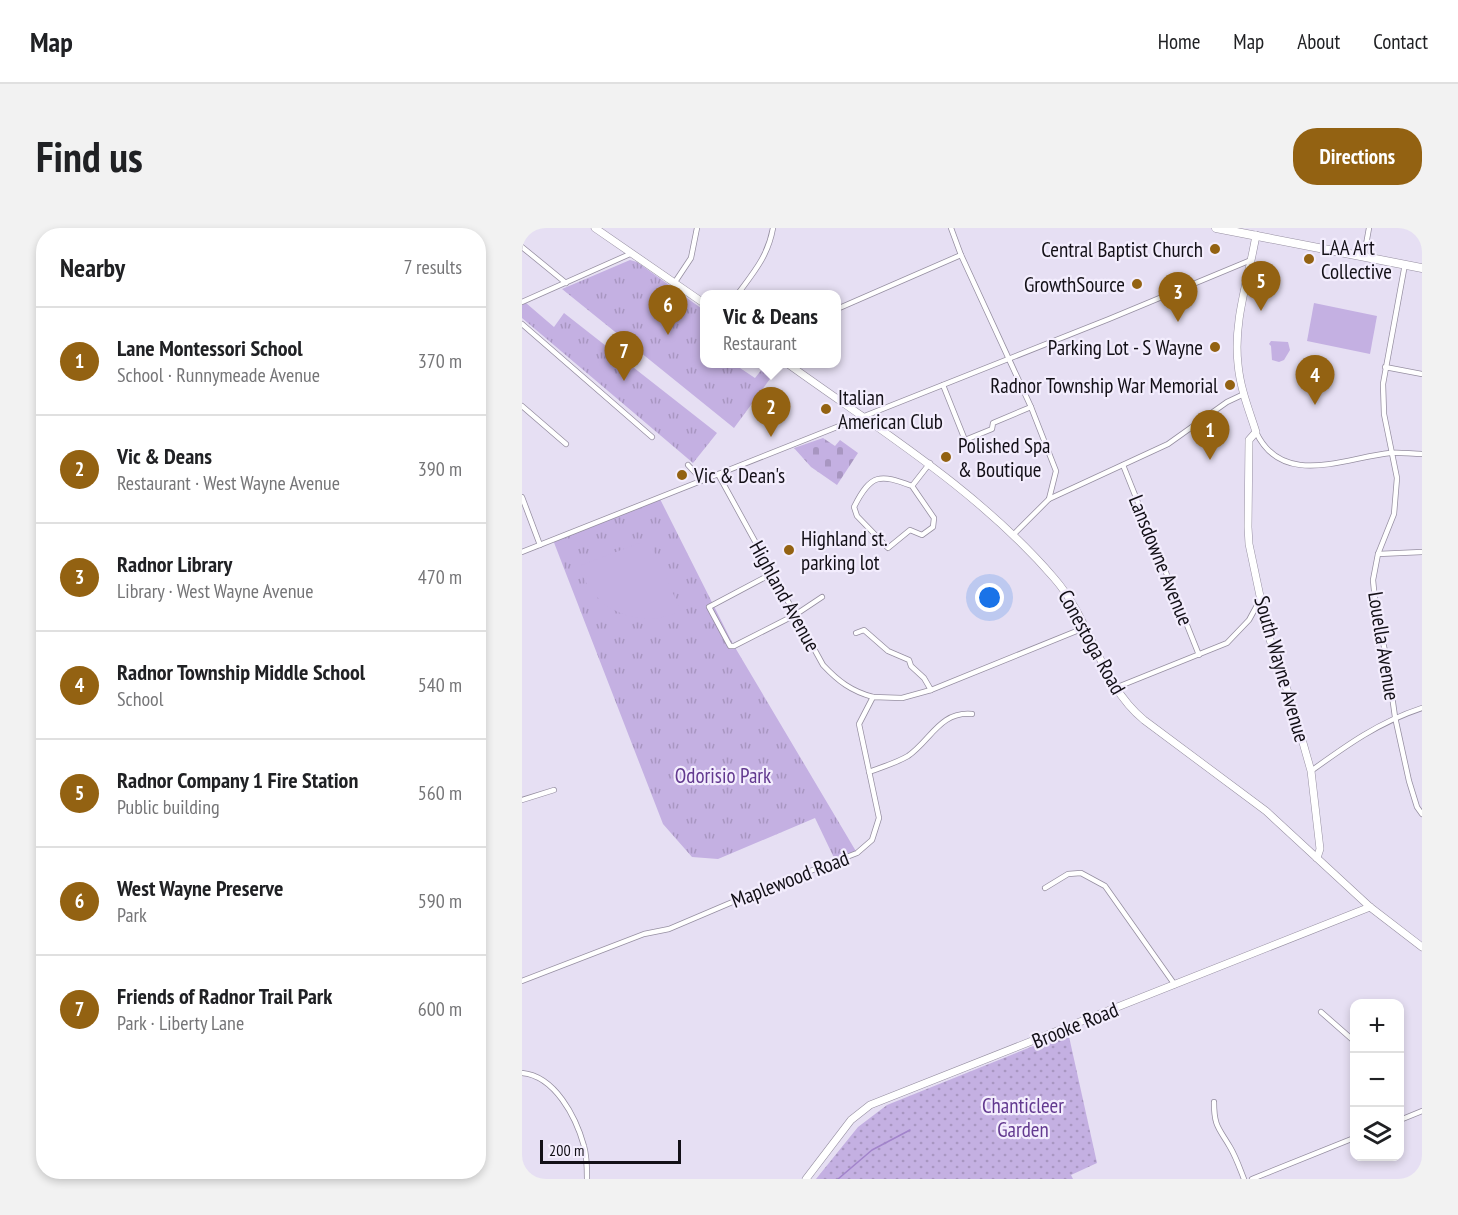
<!DOCTYPE html>
<meta charset="utf-8">
<style>
:root{--surface:#fff;--page:#f2f2f2;--text:#202124;--muted:#757577;--line:#e0e0e0;--accent:#936212}
body{margin:0;font-family:"PT Sans Narrow",sans-serif;background:var(--page);color:var(--text)}
.controls{position:absolute;right:18px;bottom:18px;display:grid;overflow:hidden;border-radius:12px;box-shadow:0 3px 9px #0003}
.controls button{width:54px;height:54px;display:grid;place-items:center;padding:0;border:0;border-bottom:2px solid var(--line);background:var(--surface);color:var(--text);font:30px sans-serif}
.scale{position:absolute;left:18px;bottom:15px;width:141px;box-sizing:border-box;padding-left:6px;border:3px solid #131017;border-top:0;font-size:16px;line-height:21px;white-space:nowrap;color:#131017;-webkit-text-stroke:4px #f3edfd;paint-order:stroke}
.you{position:absolute;left:468px;top:370px;width:21px;height:21px;margin:-15px;border:4px solid #fff;border-radius:50%;background:#1a73e8;box-shadow:0 0 0 9px #1a73e833}
.badge{display:grid;place-items:center;width:39px;height:39px;border-radius:50%;background:var(--accent);color:#fff;font-size:20px;font-weight:700}
.pin{position:absolute;translate:-50% -50px;filter:drop-shadow(0 2px 3px #0008)}
.pin::after{content:'';position:absolute;top:32px;width:21px;height:18px;background:inherit;clip-path:polygon(0 0,100% 0,50% 100%)}
.popup{position:absolute;left:178px;top:62px;width:141px;height:78px;box-sizing:border-box;display:grid;place-content:center;border-radius:12px;background:var(--surface);filter:drop-shadow(0 2px 4px #0005);font-size:20px;white-space:nowrap;color:var(--muted)}
.popup b{font-size:22px;color:var(--text)}
.popup::after{content:'';position:absolute;left:50%;top:100%;margin-left:-12px;border:12px solid transparent;border-top-color:var(--surface)}
.list{margin:0;padding:0;list-style:none}
h2{display:flex;justify-content:space-between;align-items:center;height:78px;margin:0;padding:0 24px;font-size:26px}
h2 small{font-size:20px;font-weight:400;color:var(--muted)}
.list li{display:grid;grid-template-columns:39px 1fr auto;gap:18px;align-items:center;box-sizing:border-box;height:108px;padding:0 24px;border-top:2px solid var(--line)}
.list b{display:block;font-size:22px;white-space:nowrap}
.list p{margin:0;font-size:20px;white-space:nowrap;color:var(--muted)}
.list em{font-size:20px;font-style:normal;color:var(--muted)}
.icon{flex:none;width:33px;height:33px;fill:none;stroke:currentColor;stroke-width:2;stroke-linecap:round;stroke-linejoin:round}
.map{position:relative;flex:none;width:900px;height:951px;overflow:hidden;border-radius:24px}
header{display:flex;align-items:center;gap:36px;box-sizing:border-box;height:84px;padding:0 30px;background:var(--surface);border-bottom:2px solid var(--line)}
header strong{font-size:28px}
nav{display:flex;gap:33px;margin-inline-start:auto;font-size:21px}
.intro{display:flex;align-items:center;justify-content:space-between;box-sizing:border-box;height:144px;padding:0 36px}
h1{margin:0;font-size:42px}
.button{padding:15px 27px;border-radius:24px;background:var(--accent);color:#fff;font-size:21px;font-weight:700}
main{display:flex;gap:36px;padding:0 36px}
aside{flex:1;background:var(--surface);border-radius:24px;box-shadow:0 3px 9px #0003}
.map>svg:first-child{display:block}
.grass{fill:url(#grass-dots)}
.cemetery{fill:url(#cemetery-stones)}
.park{fill:url(#park-tufts)}
.pitch{fill:#c4b0e2}
.lines{fill:none;stroke-linecap:round;stroke-linejoin:round}
.stream{stroke:#a284cb;stroke-width:1.5}
.minor-casing{stroke:#968fa1;stroke-width:6}
.secondary-casing{stroke:#968fa1;stroke-width:8}
.trunk-casing{stroke:#968fa1;stroke-width:9}
.minor{stroke:#fff;stroke-width:4.5}
.secondary{stroke:#fff;stroke-width:7}
.trunk{stroke:#fff;stroke-width:8}
.poi-dot{fill:#936212;stroke:#f3edfd;stroke-width:2}
.labels{text-anchor:middle;dominant-baseline:central;stroke-width:4.5;stroke-linejoin:round;paint-order:stroke}
.poi-label{font-size:21px;fill:#131017;stroke:#f3edfd;text-anchor:start}
.street-label{font-size:21px;fill:#131017;stroke:#f3edfd}
.park-label{font-size:21px;fill:#62398f;stroke:#f3edfd}
</style>
<header>
<strong>Map</strong>
<nav><a>Home</a><a>Map</a><a>About</a><a>Contact</a></nav>
</header>
<div class="intro"><h1>Find us</h1><a class="button">Directions</a></div>
<main>
<aside>
<h2>Nearby<small>7 results</small></h2>
<ul class="list">
<li><span class="badge">1</span><div><b>Lane Montessori School</b><p>School · Runnymeade Avenue</p></div><em>370 m</em></li>
<li><span class="badge">2</span><div><b>Vic &amp; Deans</b><p>Restaurant · West Wayne Avenue</p></div><em>390 m</em></li>
<li><span class="badge">3</span><div><b>Radnor Library</b><p>Library · West Wayne Avenue</p></div><em>470 m</em></li>
<li><span class="badge">4</span><div><b>Radnor Township Middle School</b><p>School</p></div><em>540 m</em></li>
<li><span class="badge">5</span><div><b>Radnor Company 1 Fire Station</b><p>Public building</p></div><em>560 m</em></li>
<li><span class="badge">6</span><div><b>West Wayne Preserve</b><p>Park</p></div><em>590 m</em></li>
<li><span class="badge">7</span><div><b>Friends of Radnor Trail Park</b><p>Park · Liberty Lane</p></div><em>600 m</em></li>
</ul>
</aside>
<div class="map">
<svg width="900" height="951" viewBox="0 0 900 951">
<defs>
<pattern id="grass-dots" width="8" height="8" patternUnits="userSpaceOnUse" patternTransform="scale(1.5)"><rect width="8" height="8" fill="#c4b0e2"/><path d="M2 2h.1M6 6h.1" fill="none" stroke="#a896c1" stroke-width="1.8" stroke-linecap="round"/></pattern>
<pattern id="cemetery-stones" width="16" height="16" patternUnits="userSpaceOnUse" patternTransform="scale(1.5)"><rect width="16" height="16" fill="#c4b0e2"/><path d="M2 7V4a2 2 0 0 1 4 0v3zM10 15v-3a2 2 0 0 1 4 0v3z" fill="#a896c1"/></pattern>
<pattern id="park-tufts" width="24" height="20" patternUnits="userSpaceOnUse" patternTransform="scale(1.5)"><rect width="24" height="20" fill="#c4b0e2"/><path d="M3 7l-1-3M5 7V3M7 7l1-3M15 17l-1-3M17 17v-4M19 17l1-3" fill="none" stroke="#a896c1"/></pattern>
</defs>
<rect width="100%" height="100%" fill="#e6dff3"/>
<path class="grass" d="M546 804 575 935 549 947 551 951H294L336 899 365 877Z"/>
<path class="cemetery" d="M301 210 313 218 318 212 336 225 315 257 289 239 272 220Z"/>
<g class="park">
<path d="M108 32 115 34 183 83V136H212L233 150 244 136H259L212 200 40 61Z"/>
<path d="M4 75 32 99 42 85 195 205 171 235 0 90V77Z"/>
<path d="M137 269 211 416 335 625 314 634 293 590 196 631 170 629 141 596 31 312Z"/>
</g>
<g class="pitch">
<path d="M792 75 855 88 848 126 785 113Z"/>
<path d="M749 113 766 114 768 122 762 132 757 134 750 132 749 118 747 116Z"/>
<path d="M120 314 130 319 159 383C117 403 70 382 57 338Z"/>
</g>
<g class="lines">
<path class="stream" d="M316 951 350 922 388 902"/>
<defs>
<g id="minor">
<path d="M429 0 439 27 509 179 534 243 527 271 491 307"/>
<path d="M0 19 44 55"/>
<path d="M842 28 847 0"/>
<path d="M883 36 861 156 862 186 875 250 872 286 856 326 851 352 854 383 865 432 873 489 887 553 895 579 900 586"/>
<path d="M153 54 169 30 175 0"/>
<path d="M215 67C232 44 246 28 251 0"/>
<path d="M0 74 108 26"/>
<path d="M315 81 439 27"/>
<path d="M0 96 130 209"/>
<path d="M863 139 900 146"/>
<path d="M421 157 443 212 470 201 471 195 509 179"/>
<path d="M0 178 44 216"/>
<path d="M734 204C760 260 822 230 868 225 878 224 889 226 900 226"/>
<path d="M166 237 180 252"/>
<path d="M601 237 677 427"/>
<path d="M196 246 301 437C316 453 329 463 351 469"/>
<path d="M390 258 412 290 411 299 400 307 388 302 366 320 335 288 332 279C349 245 358 246 390 258L408 235"/>
<path d="M0 269 18 317"/>
<path d="M527 271 646 216 705 174 722 166"/>
<path d="M0 324 587 91 729 32"/>
<path d="M856 326 900 324"/>
<path d="M251 345 187 379 208 418H212L273 387 300 369"/>
<path d="M334 405 342 402 366 423 387 432 389 438 402 450 409 462"/>
<path d="M593 460 705 415 727 392 739 370"/>
<path d="M789 543C825 517 857 494 900 480"/>
<path d="M347 544C360 539 374 535 386 528 409 512 418 483 450 486"/>
<path d="M0 572 32 562"/>
<path d="M523 660 546 646 559 645 583 658 653 757"/>
<path d="M0 753 122 706 147 701 234 664 335 625 350 612 357 590 337 496 351 469 380 470 409 462 562 400"/>
<path d="M799 784 832 813"/>
<path d="M0 845C33 848 54 889 62 918 65 928 65 940 65 951"/>
<path d="M692 874C692 899 697 900 708 919 714 929 718 941 722 951"/>
<path d="M878 892 900 883"/>
<path d="M730 951 832 910"/>
</g>
<g id="secondary">
<path d="M73 0 183 76"/>
<path d="M734 7C727 50 711 92 716 136 718 160 727 182 734 204L727 212 726 299 727 316 746 406 770 476 789 543 798 621 795 630"/>
<path d="M266 136C359 203 457 263 532 350 570 393 577 455 622 492L744 583 848 679 900 719"/>
<path d="M284 951 329 892 348 877 848 679"/>
</g>
<path id="trunk" d="M694 0 900 40"/>
</defs>
<use href="#minor" class="minor-casing"/>
<use href="#secondary" class="secondary-casing"/>
<use href="#trunk" class="trunk-casing"/>
<use href="#minor" class="minor"/>
<use href="#secondary" class="secondary"/>
<use href="#trunk" class="trunk"/>
</g>
<g class="poi-dot">
<circle cx="693" cy="21" r="6"/>
<circle cx="787" cy="31" r="6"/>
<circle cx="615" cy="56" r="6"/>
<circle cx="693" cy="119" r="6"/>
<circle cx="708" cy="157" r="6"/>
<circle cx="304" cy="181" r="6"/>
<circle cx="424" cy="229" r="6"/>
<circle cx="160" cy="247" r="6"/>
<circle cx="267" cy="322" r="6"/>
</g>
<g class="labels">
<g class="poi-label">
<text x="799" y="19">LAA Art<tspan x="799" dy="24">Collective</tspan></text>
<text x="681" y="21" text-anchor="end">Central Baptist Church</text>
<text x="603" y="56" text-anchor="end">GrowthSource</text>
<text x="681" y="119" text-anchor="end">Parking Lot - S Wayne</text>
<text x="696" y="157" text-anchor="end">Radnor Township War Memorial</text>
<text x="316" y="169">Italian<tspan x="316" dy="24">American Club</tspan></text>
<text x="436" y="217">Polished Spa<tspan x="436" dy="24">&amp; Boutique</tspan></text>
<text x="172" y="247">Vic &amp; Dean's</text>
<text x="279" y="310">Highland st.<tspan x="279" dy="24">parking lot</tspan></text>
</g>
<g class="street-label">
<text transform="translate(639 332) rotate(68)">Lansdowne Avenue</text>
<text transform="translate(263 368) rotate(61)">Highland Avenue</text>
<text transform="translate(570 414) rotate(61)">Conestoga Road</text>
<text transform="translate(862 418) rotate(81)">Louella Avenue</text>
<text transform="translate(760 441) rotate(74)">South Wayne Avenue</text>
<text transform="translate(268 651) rotate(-21)">Maplewood Road</text>
<text transform="translate(553 797) rotate(-22)">Brooke Road</text>
</g>
<g class="park-label">
<text x="201" y="547">Odorisio Park</text>
<text x="501" y="877">Chanticleer<tspan x="501" dy="24">Garden</tspan></text>
</g>
</g>
</svg>
<div class="controls">
<button>+</button>
<button>−</button>
<button><svg class="icon" aria-label="layers" viewBox="0 0 24 24"><path d="M12 4l9 5-9 5-9-5zM3 14l9 5 9-5"/></svg></button>
</div>
<div class="scale">200 m</div>
<div class="you"></div>
<div class="pin badge" style="left:688px;top:232px">1</div>
<div class="pin badge" style="left:249px;top:209px">2</div>
<div class="popup"><b>Vic &amp; Deans</b>Restaurant</div>
<div class="pin badge" style="left:656px;top:94px">3</div>
<div class="pin badge" style="left:793px;top:177px">4</div>
<div class="pin badge" style="left:739px;top:83px">5</div>
<div class="pin badge" style="left:146px;top:107px">6</div>
<div class="pin badge" style="left:102px;top:153px">7</div>
</div>
</main>
